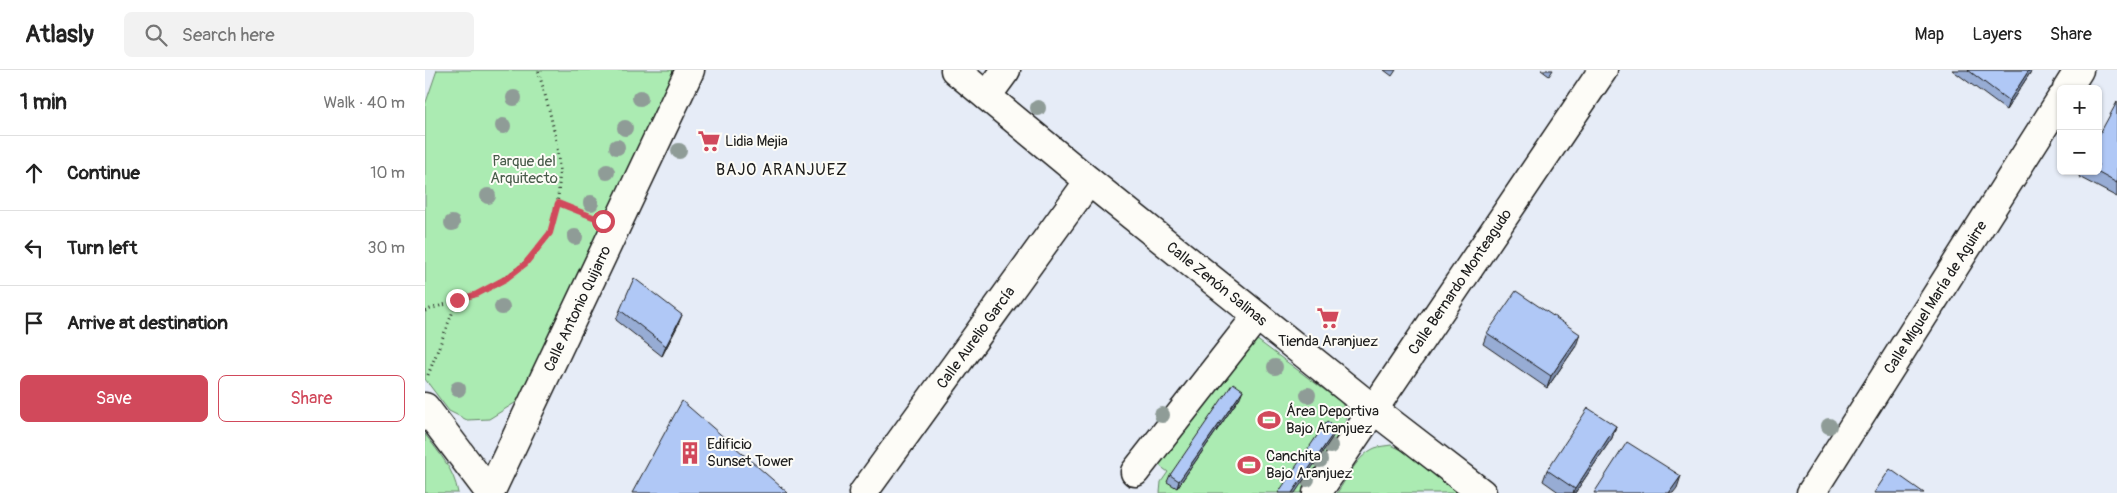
<!DOCTYPE html>
<meta charset="utf-8">
<style>
:root{--surface:#fff;--page:#f2f2f2;--text:#222;--muted:#767676;--line:#e0e0e0;--accent:#d1495b}
body{margin:0;font-family:Pangolin,sans-serif;background:var(--page);color:var(--text)}
.controls{position:absolute;right:15px;top:15px;display:grid;overflow:hidden;border-radius:8px;box-shadow:0 1px 4px #0004}
.controls button{width:45px;height:45px;display:grid;place-items:center;padding:0;border:0;border-bottom:1px solid var(--line);background:var(--surface);color:var(--text);font:25px sans-serif}
.stop{position:absolute;width:15px;height:15px;margin:-11px;border:4px solid #d1495b;border-radius:50%;background:#fff}
.stop.end{background:#d1495b;border-color:#fff;box-shadow:0 1px 5px #0008}
.list{margin:0;padding:0;list-style:none}
h2{display:flex;justify-content:space-between;align-items:center;height:65px;margin:0;padding:0 20px;font-size:21px}
h2 small{font-size:16px;font-weight:400;color:var(--muted)}
.list li{display:grid;grid-template-columns:32px 1fr auto;gap:15px;align-items:center;box-sizing:border-box;height:75px;padding:0 20px;border-top:1px solid var(--line)}
.list b{display:block;font-size:19px;white-space:nowrap}
.list em{font-size:16px;font-style:normal;color:var(--muted)}
.actions{display:flex;gap:10px;padding:15px 20px}
.actions a{flex:1;padding:11px 0;border:1px solid var(--accent);border-radius:8px;text-align:center;font-size:18px;color:var(--accent)}
.actions .main{background:var(--accent);color:#fff}
.icon{flex:none;width:28px;height:28px;fill:none;stroke:currentColor;stroke-width:2;stroke-linecap:round;stroke-linejoin:round}
.map{position:relative;flex:none;width:1692px;height:423px;overflow:hidden}
header{display:flex;align-items:center;gap:30px;box-sizing:border-box;height:70px;padding:0 25px;background:var(--surface);border-bottom:1px solid var(--line)}
header strong{font-size:24px}
nav{display:flex;gap:28px;margin-inline-start:auto;font-size:18px}
.search{width:350px;height:45px;background:var(--page);display:flex;align-items:center;gap:12px;box-sizing:border-box;padding:0 18px;border-radius:8px;color:var(--muted);font-size:19px}
main{display:flex}
aside{flex:1;background:var(--surface)}
.map>svg:first-child{display:block}
.green{fill:#abebb2;stroke:#648467}
.lines{fill:none;stroke-linecap:round;stroke-linejoin:round}
.street-casing{stroke:#1c1c1c;stroke-width:31}
.path{stroke:#1c1c1c;stroke-width:3;stroke-dasharray:1 4;stroke-linecap:butt}
.street{stroke:#fdfcf7;stroke-width:28}
.tree{fill:#8f9c97}
.wall{fill:#97acd4;stroke:#1c1c1c}
.shaded-wall{fill:#7b8cac;stroke:#1c1c1c}
.building{fill:#b0c8f6;stroke:#1c1c1c}
.route{stroke:#d1495b;stroke-width:6}
.labels{text-anchor:middle;dominant-baseline:central;stroke-width:4;stroke-linejoin:round;paint-order:stroke}
.poi-label{font-size:15px;fill:#1c1c1c;stroke:#fdfcf7;text-anchor:start}
.park-label{font-size:15px;fill:#475a49;stroke:#fdfcf7}
.street-label{font-size:15px;fill:#1c1c1c;stroke:#fdfcf7}
.neighbourhood-label{font-size:16px;letter-spacing:1px;fill:#1c1c1c;stroke:#fdfcf7}
</style>
<header>
<strong>Atlasly</strong>
<div class="search"><svg class="icon" aria-label="search" viewBox="0 0 24 24"><circle cx="10" cy="10" r="6"/><path d="M15 15l6 6"/></svg>Search here</div>
<nav><a>Map</a><a>Layers</a><a>Share</a></nav>
</header>
<main>
<aside>
<h2>1 min<small>Walk · 40 m</small></h2>
<ul class="list">
<li><svg class="icon" aria-label="ahead" viewBox="0 0 24 24"><path d="M12 20V5M6 11l6-6 6 6"/></svg><div><b>Continue</b></div><em>10 m</em></li>
<li><svg class="icon" aria-label="left" viewBox="0 0 24 24"><path d="M17 20v-9H6M10 6l-5 5 5 5"/></svg><div><b>Turn left</b></div><em>30 m</em></li>
<li><svg class="icon" aria-label="arrive" viewBox="0 0 24 24"><path d="M6 21V4h12l-3 4 3 4H6"/></svg><div><b>Arrive at destination</b></div></li>
</ul>
<div class="actions"><a class="main">Save</a><a>Share</a></div>
</aside>
<div class="map">
<svg width="1692" height="423" viewBox="0 0 1692 423">
<rect width="100%" height="100%" fill="#e6ecf7"/>
<filter id="ink" filterUnits="userSpaceOnUse"><feTurbulence type="fractalNoise" baseFrequency=".02" numOctaves="2"/><feDisplacementMap in="SourceGraphic" scale="10" xChannelSelector="R" yChannelSelector="G"/><feConvolveMatrix kernelMatrix="1 2 1 2 8 2 1 2 1" color-interpolation-filters="sRGB"/></filter>
<g filter="url(#ink)">
<g class="green">
<path d="M12 0H254L180 157 93 331 64 349 42 350 24 341 0 309V35Z"/>
<path d="M831 269 917 333 922 344 917 368 879 423H735L736 412 743 402 731 393Z"/>
<path d="M0 364C14 383 29 399 33 423H0Z"/>
<path d="M966 375 981 382 1033 423H912C922 408 933 385 950 378 955 376 961 376 966 375Z"/>
</g>
<g class="lines">
<defs>
<g id="street">
<path id="s1" d="M530 0 664 111 948 339 1057 423"/>
<path d="M1642 19 1654 0"/>
<path d="M562 26 581 0"/>
<path d="M0 337 65 423"/>
<path d="M710 402 832 246"/>
<path id="s2" d="M65 423 265 0"/>
<path id="s3" d="M438 423 664 111"/>
<path id="s4" d="M892 423 1178 0"/>
<path id="s5" d="M1386 423 1636 29"/>
</g>
</defs>
<use href="#street" class="street-casing"/>
<g class="path">
<path d="M133 133 165 146"/>
<path d="M0 241C17 234 38 231 54 223 82 209 107 191 124 164 127 159 128 152 129 146 143 98 126 46 113 0"/>
<path d="M3 305 32 231"/>
</g>
<use href="#street" class="street"/>
</g>
<g class="tree">
<circle cx="89" cy="28" r="8"/>
<circle cx="215" cy="28" r="8"/>
<circle cx="613" cy="38" r="8"/>
<circle cx="78" cy="56" r="8"/>
<circle cx="200" cy="58" r="8"/>
<circle cx="192" cy="77" r="8"/>
<circle cx="254" cy="81" r="8"/>
<circle cx="182" cy="102" r="8"/>
<circle cx="63" cy="126" r="8"/>
<circle cx="166" cy="133" r="8"/>
<circle cx="27" cy="153" r="8"/>
<circle cx="150" cy="167" r="8"/>
<circle cx="77" cy="237" r="8"/>
<circle cx="850" cy="297" r="8"/>
<circle cx="33" cy="319" r="8"/>
<circle cx="883" cy="325" r="8"/>
<circle cx="737" cy="345" r="8"/>
<circle cx="1404" cy="356" r="8"/>
<circle cx="905" cy="376" r="8"/>
<circle cx="895" cy="390" r="8"/>
<circle cx="882" cy="409" r="8"/>
</g>
<g class="wall">
<path d="M959 0H971L967 6Z"/>
<path d="M1116 0H1128L1124 6Z"/>
<path d="M1527 0H1607L1581 40Z"/>
<path d="M1692 32V127L1654 107 1656 101H1673Z"/>
<path d="M195 240 253 255 237 286 191 250Z"/>
<path d="M1062 263 1151 276 1122 318 1058 274Z"/>
<path d="M815 327 752 418 742 412 745 405Z"/>
<path d="M1191 356 1187 368 1150 423H1135L1118 411 1122 400Z"/>
</g>
<g class="shaded-wall">
<path d="M1604 0H1607L1581 40 1584 31Z"/>
<path d="M257 245 253 255 237 286 241 276Z"/>
<path d="M1155 264 1151 276 1122 318 1126 306Z"/>
<path d="M818 320 815 327 752 418 754 411Z"/>
<path d="M1191 356 1187 368 1150 423H1148L1150 419Z"/>
<path d="M912 358 909 365 870 423H867Z"/>
<path d="M1256 406 1252 418 1248 423H1244Z"/>
</g>
<g class="building">
<path d="M1543 0H1604L1584 31Z"/>
<path d="M1692 32V113L1670 101H1673V67Z"/>
<path d="M209 208 257 245 241 276 195 240Z"/>
<path d="M1091 221 1155 264 1126 306 1062 263Z"/>
<path d="M808 313 818 320 754 411 745 405Z"/>
<path d="M257 331 363 423H207Z"/>
<path d="M1163 338 1191 356 1150 419 1122 400Z"/>
<path d="M902 351 912 358 867 423H853Z"/>
<path d="M1202 372 1256 406 1244 423H1169Z"/>
<path d="M1465 399 1499 423H1449Z"/>
</g>
</g>
<g class="lines" filter="url(#ink)">
<path class="route" d="M32 230 52 224 82 208 100 194 125 163 133 133 178 151"/>
</g>
<defs>
<symbol id="supermarket-bare" viewBox="-9 -9 18 18"><path d="M-6-5.5h2.5l.6 2H6L4.5 2H-2.5L-4.4-4H-6ZM-1.5 3.2a1.3 1.3 0 1 0 .1 0ZM3 3.2a1.3 1.3 0 1 0 .1 0Z" fill="#d1495b" stroke="#fdfcf7" stroke-width="2.5" paint-order="stroke"/></symbol>
<symbol id="stadium-bare" viewBox="-9 -9 18 18"><path d="M0-5a6.5 5 0 1 0 0 10a6.5 5 0 1 0 0-10ZM-3.5-1.8h7v3.6h-7Z" fill="#d1495b" stroke="#fdfcf7" stroke-width="2.5" paint-order="stroke"/></symbol>
<symbol id="building-bare" viewBox="-9 -9 18 18"><path d="M-4-6H4V6H1V3H-1V6H-4ZM-2.5-4.3h1.7v1.8h-1.7ZM.8-4.3h1.7v1.8H.8ZM-2.5-1h1.7V.8h-1.7ZM.8-1h1.7V.8H.8Z" fill="#d1495b" stroke="#fdfcf7" stroke-width="2.5" paint-order="stroke"/></symbol>
</defs>
<g fill-rule="evenodd">
<use href="#supermarket-bare" x="268" y="55" width="32" height="32"/>
<use href="#supermarket-bare" x="887" y="232" width="32" height="32"/>
<use href="#stadium-bare" x="828" y="334" width="32" height="32"/>
<use href="#building-bare" x="249" y="367" width="32" height="32"/>
<use href="#stadium-bare" x="808" y="379" width="32" height="32"/>
</g>
<g class="labels">
<g class="poi-label">
<text x="300" y="71">Lidia Mejia</text>
<text x="903" y="271" text-anchor="middle">Tienda Aranjuez</text>
<text x="861" y="341">Área Deportiva<tspan x="861" dy="17">Bajo Aranjuez</tspan></text>
<text x="282" y="374">Edificio<tspan x="282" dy="17">Sunset Tower</tspan></text>
<text x="841" y="386">Canchita<tspan x="841" dy="17">Bajo Aranjuez</tspan></text>
</g>
<g class="park-label">
<text x="99" y="91">Parque del<tspan x="99" dy="17">Arquitecto</tspan></text>
</g>
<g class="street-label">
<text stroke="none"><textPath href="#s4" startOffset="255">Calle Bernardo Monteagudo</textPath></text>
<text stroke="none"><textPath href="#s1" startOffset="338">Calle Zenón Salinas</textPath></text>
<text stroke="none"><textPath href="#s5" startOffset="232">Calle Miguel María de Aguirre</textPath></text>
<text stroke="none"><textPath href="#s2" startOffset="204">Calle Antonio Quijarro</textPath></text>
<text stroke="none"><textPath href="#s3" startOffset="192">Calle Aurelio García</textPath></text>
</g>
<g class="neighbourhood-label">
<text x="357" y="100">BAJO ARANJUEZ</text>
</g>
</g>
</svg>
<div class="controls">
<button>+</button>
<button>−</button>
</div>
<div class="stop" style="left:178px;top:151px"></div>
<div class="stop end" style="left:32px;top:230px"></div>
</div>
</main>
